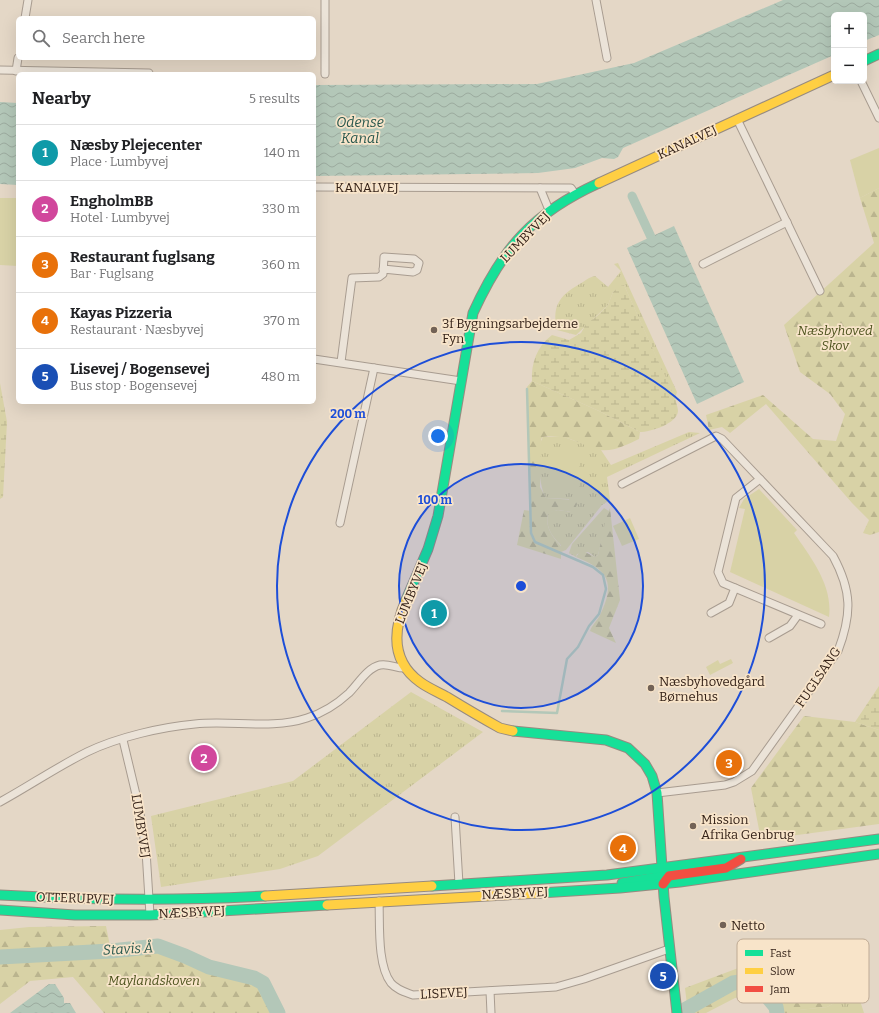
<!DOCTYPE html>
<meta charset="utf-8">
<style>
:root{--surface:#fff;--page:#f2f2f2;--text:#202124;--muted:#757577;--line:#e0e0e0;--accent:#b45309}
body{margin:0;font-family:Bitter,serif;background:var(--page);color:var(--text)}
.controls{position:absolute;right:12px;top:12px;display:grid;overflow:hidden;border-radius:6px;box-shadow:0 4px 16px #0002}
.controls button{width:36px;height:36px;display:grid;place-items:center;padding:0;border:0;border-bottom:1px solid var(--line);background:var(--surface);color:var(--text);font:20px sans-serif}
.you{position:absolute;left:438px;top:436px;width:14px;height:14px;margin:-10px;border:3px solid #fff;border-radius:50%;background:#1a73e8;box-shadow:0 0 0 6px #1a73e833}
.badge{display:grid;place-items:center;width:26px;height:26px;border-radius:50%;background:var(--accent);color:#fff;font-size:13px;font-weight:700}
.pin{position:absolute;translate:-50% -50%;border:2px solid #fff;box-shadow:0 1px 4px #0006}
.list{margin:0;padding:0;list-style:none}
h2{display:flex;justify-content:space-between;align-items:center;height:52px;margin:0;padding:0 16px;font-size:17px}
h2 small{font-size:13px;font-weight:400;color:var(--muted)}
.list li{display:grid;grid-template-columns:26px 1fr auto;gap:12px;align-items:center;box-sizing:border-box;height:56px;padding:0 16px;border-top:1px solid var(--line)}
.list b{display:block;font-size:15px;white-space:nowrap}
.list p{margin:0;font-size:13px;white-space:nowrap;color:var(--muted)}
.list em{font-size:13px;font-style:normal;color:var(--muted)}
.icon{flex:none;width:22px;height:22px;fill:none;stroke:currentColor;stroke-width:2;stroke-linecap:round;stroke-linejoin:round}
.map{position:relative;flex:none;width:879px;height:1013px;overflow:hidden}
.search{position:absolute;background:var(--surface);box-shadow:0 4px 16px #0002;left:16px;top:16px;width:300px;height:44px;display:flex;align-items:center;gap:10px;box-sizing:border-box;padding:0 14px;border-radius:6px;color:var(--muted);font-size:15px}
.panel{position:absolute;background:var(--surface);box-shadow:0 4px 16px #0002;left:16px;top:72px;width:300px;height:332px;border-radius:6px}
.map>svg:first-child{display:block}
.grass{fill:url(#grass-tufts)}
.forest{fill:url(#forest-firs)}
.wetland{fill:url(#wetland-marsh)}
.park{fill:#d8d2a6}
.water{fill:url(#water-waves)}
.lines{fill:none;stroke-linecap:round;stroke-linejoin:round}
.stream{stroke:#b3c7b8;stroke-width:2.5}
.canal{stroke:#b3c7b8;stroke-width:9}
.river{stroke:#b3c7b8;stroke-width:15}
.street-casing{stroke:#a89c90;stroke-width:9}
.fast-casing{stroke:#978b80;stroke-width:11}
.slow-casing{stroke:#978b80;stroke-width:11}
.jam-casing{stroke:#978b80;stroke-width:11}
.street{stroke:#ebe3d8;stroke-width:7}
.fast{stroke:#16e098;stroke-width:9}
.slow{stroke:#ffcf43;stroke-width:9}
.jam{stroke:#f24e42;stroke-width:9}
.ring{fill:none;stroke:#1d4ed8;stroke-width:2}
.poi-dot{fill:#726256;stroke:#f8e4c9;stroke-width:1.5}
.labels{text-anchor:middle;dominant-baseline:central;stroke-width:3.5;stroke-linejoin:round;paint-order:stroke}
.street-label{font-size:13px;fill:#352319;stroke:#f8e4c9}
.poi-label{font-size:13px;fill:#352319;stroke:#f8e4c9;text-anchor:start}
.park-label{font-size:13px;font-style:italic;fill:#4d531e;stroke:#f8e4c9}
.water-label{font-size:14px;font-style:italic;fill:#27574d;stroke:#f8e4c9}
.key{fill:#f8e4c9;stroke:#beaa94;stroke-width:1}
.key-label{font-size:11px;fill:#352319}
.centre{fill:#1d4ed8;stroke:#f8e4c9;stroke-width:2}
.ring-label{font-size:12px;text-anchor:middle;font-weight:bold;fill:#1d4ed8;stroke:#f8e4c9;stroke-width:3.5;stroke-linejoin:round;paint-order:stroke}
</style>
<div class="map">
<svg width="879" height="1013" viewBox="0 0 879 1013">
<defs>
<pattern id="grass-tufts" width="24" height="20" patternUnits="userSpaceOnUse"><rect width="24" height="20" fill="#d8d2a6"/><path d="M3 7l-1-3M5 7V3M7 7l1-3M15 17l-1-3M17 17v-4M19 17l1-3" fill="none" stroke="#bab48e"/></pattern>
<pattern id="forest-firs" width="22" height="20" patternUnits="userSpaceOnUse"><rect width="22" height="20" fill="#d8d2a6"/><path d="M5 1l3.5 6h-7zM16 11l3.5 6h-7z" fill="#bab48e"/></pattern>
<pattern id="wetland-marsh" width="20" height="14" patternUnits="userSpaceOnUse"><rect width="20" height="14" fill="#d8d2a6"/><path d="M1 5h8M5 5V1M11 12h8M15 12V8" fill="none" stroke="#bab48e"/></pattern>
<pattern id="water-waves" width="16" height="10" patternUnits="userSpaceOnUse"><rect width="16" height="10" fill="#b3c7b8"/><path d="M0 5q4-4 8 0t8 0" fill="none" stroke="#9bab9e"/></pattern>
</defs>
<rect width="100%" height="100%" fill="#e4d7c6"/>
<g class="grass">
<path d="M618 263 677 392 675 399 624 285 613 292 608 305 576 335 557 330C551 303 562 294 583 282 587 279 590 277 595 276L608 287 621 271 614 264Z"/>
<path d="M689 432 700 433 607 477 610 500 602 505 566 550 561 552V545C551 536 545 526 548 512L558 510 571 512 569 499 546 498C539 489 536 447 543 437L561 436 601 450 611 465Z"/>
<path d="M604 508 609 511 598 555 595 557 588 552 577 554 576 557 569 553 572 544Z"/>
<path d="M411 692 483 732 318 856 280 869 161 887 151 816 293 781Z"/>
<path d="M787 961 792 998H788L781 1004 768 987 756 977 754 969Z"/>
<path d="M856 988 864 1013H799L798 1010 827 1007 836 1002 839 991Z"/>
</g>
<g class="forest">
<path d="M879 188V532L870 535 863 533 869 520 852 503 766 404 730 433 722 427 709 430 706 415 763 395 813 439 836 441 845 414 830 394 800 372 784 325 874 243 860 198Z"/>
<path d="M532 381 599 411 640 432 639 439C628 444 614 452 600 450 580 445 565 432 543 437L541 439 540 487 546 498 575 500 577 504 575 510 571 512 558 510 548 513C545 526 551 536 561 546V559L517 545 524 510 531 511 527 387Z"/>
<path d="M610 508 620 600 609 628 616 643 590 631C592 625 597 621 600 615 616 582 608 570 576 557L581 550 595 557 598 555 607 514Z"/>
<path d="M804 716 855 722 879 730V824L761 840 751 788Z"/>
<path d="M106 926 111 951 158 946 185 956 209 967 254 978 263 983 278 1013H104L73 977 30 981 0 1004V930L29 927Z"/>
<path d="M786 954 787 961 754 969 756 977 746 975 738 977 687 1005 685 988 741 967 759 955Z"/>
<path d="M739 986 748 988 755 995 735 998 706 1013H688L731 988Z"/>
<path d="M839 991 836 1002 827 1007 799 1010V1013H784L781 1004 788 998Z"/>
</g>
<g class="wetland">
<path d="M624 285 675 398C676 402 678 408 678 411 677 424 650 432 640 432L599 411 532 381C531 363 537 346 552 335L569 340 581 333 586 324 597 316 608 305 613 292 620 286Z"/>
<path d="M0 383 7 422 3 497 0 499Z"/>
<path d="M879 686V730L855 722Z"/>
</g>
<g class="park">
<path d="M879 148V188L860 198 850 160Z"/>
<path d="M0 198H18V266L0 265Z"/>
<rect x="551" y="450" width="28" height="41"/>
<path d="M759 489 797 530 794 533C811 558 833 585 829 617L730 572 745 509 739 508 744 499Z"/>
<path d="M630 518 639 539 622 546 613 526Z"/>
<path d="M731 659 733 663 710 675 706 667 718 660 720 664Z"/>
</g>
<g class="water">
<path d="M783 0H879V35L864 41V15H834V55L623 148 618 157 614 159 602 158 575 168 538 173 314 176V85L537 84 634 63Z"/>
<path d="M0 102 18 103V185L0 184Z"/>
<path d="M674 226 744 382 697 404 627 248Z"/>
<path d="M49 984H55L64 998V1003H70L76 1013H10Z"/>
</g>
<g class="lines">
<path class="stream" d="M502 711 557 713 567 659 578 647 589 626 599 614 606 589 603 575 593 567 535 542 531 533 527 389"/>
<path class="canal" d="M632 196 651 237"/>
<g class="river">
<path d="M0 957 111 951 158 946 185 956 209 967 254 978 263 983 278 1013"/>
<path d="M679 1013 733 983 747 981 756 983 776 1007 777 1013"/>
</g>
<defs>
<g id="street">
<path d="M596 0 607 58"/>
<path d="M25 18 28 0"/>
<path d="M0 70 149 73"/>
<path d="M16 71 18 58"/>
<path d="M325 74V0"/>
<path d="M861 81 879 118"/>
<path d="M737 119 820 291"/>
<path d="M314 187 571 188 575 194"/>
<path d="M540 188 549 210"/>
<path d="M703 264 787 222"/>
<path d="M314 359 461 381"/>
<path d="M341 362 352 278 379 277 383 274 384 257 414 259 419 263 417 270 413 272 383 269"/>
<path d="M760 479 736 498 718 572 723 583 821 624"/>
<path d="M622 484 716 436 722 439 833 556C852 591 852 614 838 651L752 771 734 782 725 785 657 793"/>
<path d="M340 523 374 368"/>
<path d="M711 613 729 603 735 588"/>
<path d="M769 638 790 626 798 615"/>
<path d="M123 740 139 807 146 851 150 915"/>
<path d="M0 802C29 786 57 767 87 752 118 737 162 727 195 724 232 720 271 730 307 718 323 713 337 704 349 693 358 684 367 668 380 665 389 663 397 669 406 668"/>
<path d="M455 817 459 884"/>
<path d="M379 901C380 924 377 965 391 983 397 990 405 992 413 995L556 987 584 979 669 949"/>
<path d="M490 991 491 1013"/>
</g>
<g id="fast">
<path d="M864 61 879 54"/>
<path d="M406 600 428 549 438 516 473 313C503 247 533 213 599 183"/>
<path d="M513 731 606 740 628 748 645 764 652 776 657 793 664 897 677 1013"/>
<path d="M622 883 657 877 662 868"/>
<path d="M432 886 607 875 879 839"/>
<path d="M540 893 620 888 680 882 879 854"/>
<path d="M0 895C88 900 177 901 265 896"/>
<path d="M0 910 75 915H150L327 905"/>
</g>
<g id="slow">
<path d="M599 183 834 75"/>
<path d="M406 600C393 630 391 661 420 682 428 688 438 692 447 697 465 708 482 718 500 728L513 731"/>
<path d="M265 896 432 886"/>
<path d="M327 905 540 893"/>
</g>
<path id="jam" d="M663 884 669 876 726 868 741 859"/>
</defs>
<use href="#street" class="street-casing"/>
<use href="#fast" class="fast-casing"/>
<use href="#slow" class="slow-casing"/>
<use href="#jam" class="jam-casing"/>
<use href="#street" class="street"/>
<use href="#fast" class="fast"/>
<use href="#slow" class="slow"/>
<use href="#jam" class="jam"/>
</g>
<circle cx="521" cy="586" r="122" fill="#1d4ed8" fill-opacity=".12"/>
<g class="ring">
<circle cx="521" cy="586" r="122"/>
<circle cx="521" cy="586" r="244"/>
</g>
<g class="poi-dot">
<circle cx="434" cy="330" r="4"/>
<circle cx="651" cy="688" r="4"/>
<circle cx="693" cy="826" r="4"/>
<circle cx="723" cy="925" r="4"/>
</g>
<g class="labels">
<g class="street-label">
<text transform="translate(687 142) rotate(-25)">KANALVEJ</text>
<text x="367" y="187">KANALVEJ</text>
<text transform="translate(525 237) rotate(-46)">LUMBYVEJ</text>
<text transform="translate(411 593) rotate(-68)">LUMBYVEJ</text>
<text transform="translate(818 677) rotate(-56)">FUGLSANG</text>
<text transform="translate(141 826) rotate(81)">LUMBYVEJ</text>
<text transform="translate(515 893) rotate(-3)">NÆSBYVEJ</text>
<text transform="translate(75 898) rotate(2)">OTTERUPVEJ</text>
<text transform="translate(192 912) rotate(-3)">NÆSBYVEJ</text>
<text transform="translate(444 993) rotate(-3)">LISEVEJ</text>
</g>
<g class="poi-label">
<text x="442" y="323">3f Bygningsarbejderne<tspan x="442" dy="15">Fyn</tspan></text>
<text x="659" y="681">Næsbyhovedgård<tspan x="659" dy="15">Børnehus</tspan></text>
<text x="701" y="819">Mission<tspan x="701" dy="15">Afrika Genbrug</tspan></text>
<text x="731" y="925">Netto</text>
</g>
<g class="park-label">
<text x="835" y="330">Næsbyhoved<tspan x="835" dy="15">Skov</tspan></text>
<text x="154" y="980">Maylandskoven</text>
</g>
<g class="water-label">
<text x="360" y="122">Odense<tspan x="360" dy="16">Kanal</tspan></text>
<text transform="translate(128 949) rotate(-3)">Stavis Å</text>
</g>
</g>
<rect x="737" y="939" width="132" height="64" rx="6" class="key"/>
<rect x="745" y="950" width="18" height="6" fill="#16e098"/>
<rect x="745" y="968" width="18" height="6" fill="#ffcf43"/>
<rect x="745" y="986" width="18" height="6" fill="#f24e42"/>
<g class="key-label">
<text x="770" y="957">Fast</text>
<text x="770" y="975">Slow</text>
<text x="770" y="993">Jam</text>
</g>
<circle cx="521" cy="586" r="6" class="centre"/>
<g class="ring-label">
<text x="348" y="418">200 m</text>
<text x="435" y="504">100 m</text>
</g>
</svg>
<div class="controls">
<button>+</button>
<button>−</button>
</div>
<div class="you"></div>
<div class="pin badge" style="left:434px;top:613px;background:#0f9aa8">1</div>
<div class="pin badge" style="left:204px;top:758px;background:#d1479c">2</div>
<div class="pin badge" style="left:729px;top:763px;background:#e8710a">3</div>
<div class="pin badge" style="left:623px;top:848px;background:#e8710a">4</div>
<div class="pin badge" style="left:663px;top:976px;background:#1a4fb4">5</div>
<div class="search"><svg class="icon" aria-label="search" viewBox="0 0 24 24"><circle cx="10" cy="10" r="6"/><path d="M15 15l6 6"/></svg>Search here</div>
<section class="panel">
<h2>Nearby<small>5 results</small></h2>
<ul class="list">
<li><span class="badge" style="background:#0f9aa8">1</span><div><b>Næsby Plejecenter</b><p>Place · Lumbyvej</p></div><em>140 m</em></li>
<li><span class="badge" style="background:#d1479c">2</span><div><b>EngholmBB</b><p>Hotel · Lumbyvej</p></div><em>330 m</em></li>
<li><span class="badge" style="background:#e8710a">3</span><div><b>Restaurant fuglsang</b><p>Bar · Fuglsang</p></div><em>360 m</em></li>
<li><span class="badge" style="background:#e8710a">4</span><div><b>Kayas Pizzeria</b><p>Restaurant · Næsbyvej</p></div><em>370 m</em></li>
<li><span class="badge" style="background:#1a4fb4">5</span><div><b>Lisevej / Bogensevej</b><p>Bus stop · Bogensevej</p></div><em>480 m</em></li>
</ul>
</section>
</div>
